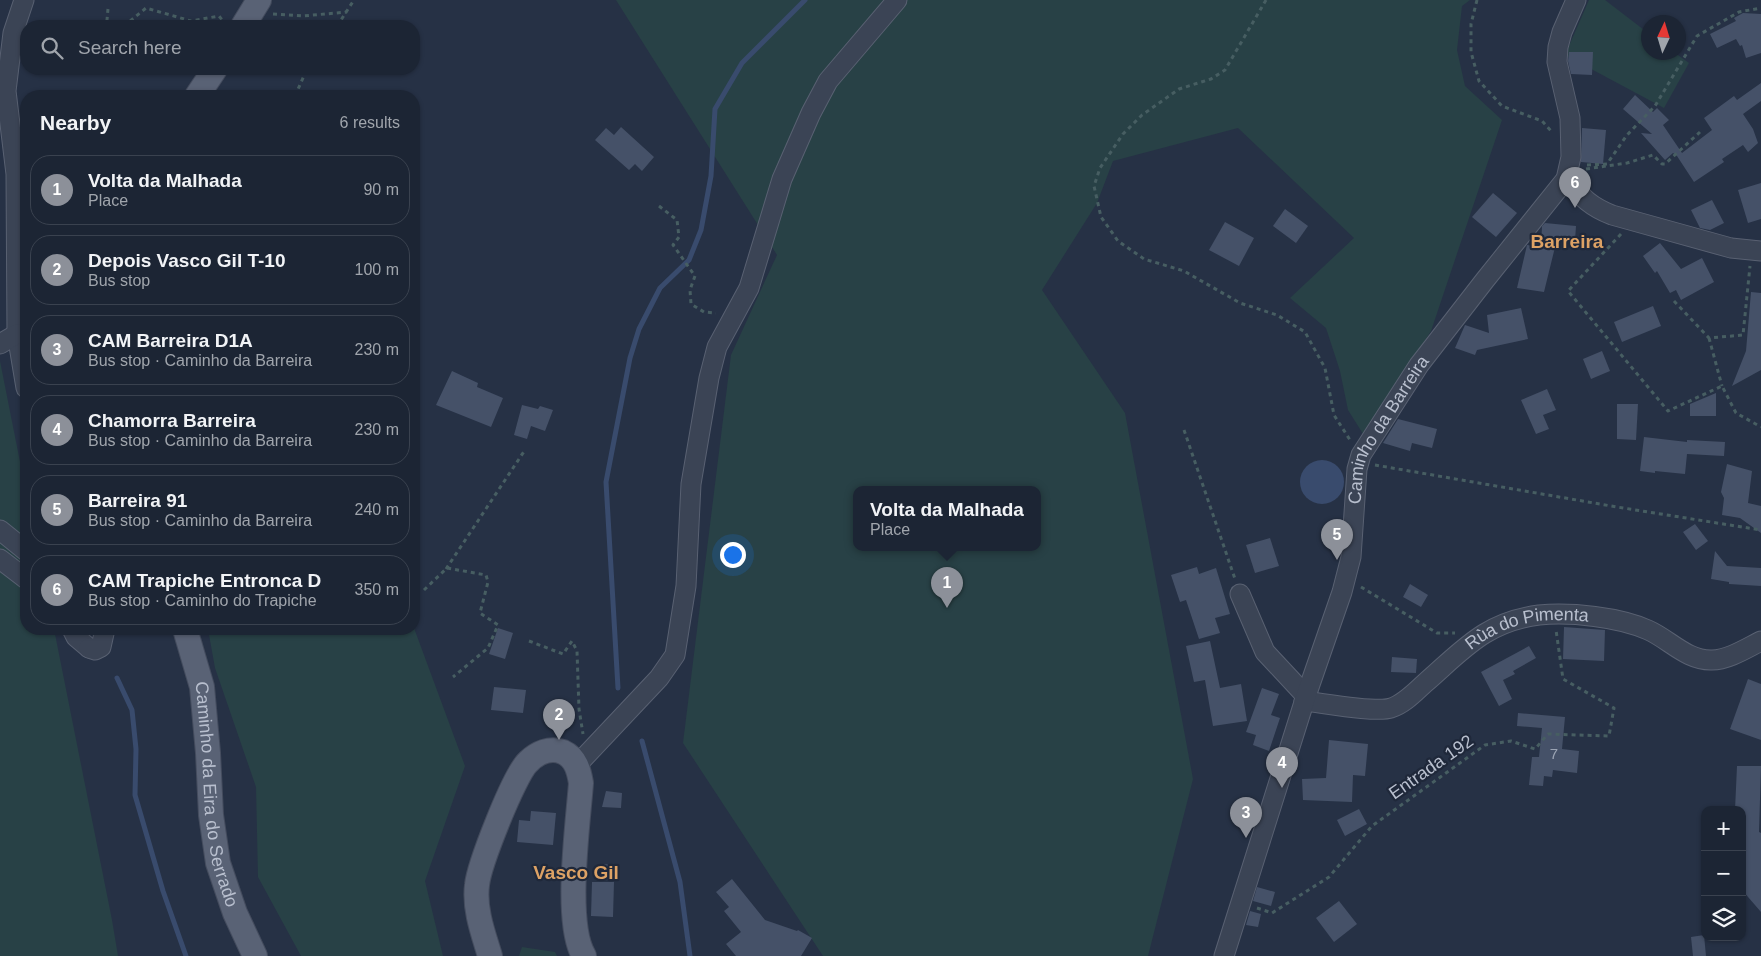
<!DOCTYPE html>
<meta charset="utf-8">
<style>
:root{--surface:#1c2534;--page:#252d3c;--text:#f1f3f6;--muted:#a0a5ac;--line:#3a424f;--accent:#8c9099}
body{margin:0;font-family:Helvetica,sans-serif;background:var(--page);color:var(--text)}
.controls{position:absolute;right:15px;bottom:15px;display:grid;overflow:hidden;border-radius:10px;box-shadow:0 1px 4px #0004}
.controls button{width:45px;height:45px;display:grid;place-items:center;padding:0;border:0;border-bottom:1px solid var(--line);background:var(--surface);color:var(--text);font:25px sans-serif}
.compass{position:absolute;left:1641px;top:15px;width:45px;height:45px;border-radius:50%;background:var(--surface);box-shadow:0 1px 4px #0004;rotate:4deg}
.you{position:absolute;left:732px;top:554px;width:18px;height:18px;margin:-12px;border:4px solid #fff;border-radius:50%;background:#1a73e8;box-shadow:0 0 0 8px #1a73e833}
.badge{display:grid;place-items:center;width:32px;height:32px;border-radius:50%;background:var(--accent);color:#fff;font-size:16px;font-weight:700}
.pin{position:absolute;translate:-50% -41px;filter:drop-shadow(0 1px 2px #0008)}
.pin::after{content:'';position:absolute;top:26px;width:18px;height:15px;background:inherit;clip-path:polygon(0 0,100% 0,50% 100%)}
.popup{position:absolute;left:853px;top:486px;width:188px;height:65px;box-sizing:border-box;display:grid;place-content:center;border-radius:10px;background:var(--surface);filter:drop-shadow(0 1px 4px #0005);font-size:16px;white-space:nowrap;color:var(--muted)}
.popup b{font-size:19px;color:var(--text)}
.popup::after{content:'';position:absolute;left:50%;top:100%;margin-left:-10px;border:10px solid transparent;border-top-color:var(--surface)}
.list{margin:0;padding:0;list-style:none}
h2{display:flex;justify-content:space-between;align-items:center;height:65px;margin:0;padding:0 20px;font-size:21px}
h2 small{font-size:16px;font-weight:400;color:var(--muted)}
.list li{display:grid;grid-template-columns:32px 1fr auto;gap:15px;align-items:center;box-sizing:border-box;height:70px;margin:0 10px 10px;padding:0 10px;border:1px solid var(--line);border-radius:20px}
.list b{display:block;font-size:19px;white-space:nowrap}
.list p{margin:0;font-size:16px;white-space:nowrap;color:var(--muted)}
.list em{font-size:16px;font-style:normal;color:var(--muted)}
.icon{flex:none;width:28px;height:28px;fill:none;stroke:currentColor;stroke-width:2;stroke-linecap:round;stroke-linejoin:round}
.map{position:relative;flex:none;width:1761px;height:956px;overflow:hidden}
.search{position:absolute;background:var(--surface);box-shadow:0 1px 4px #0004;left:20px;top:20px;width:400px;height:55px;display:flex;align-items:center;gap:12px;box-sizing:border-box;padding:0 18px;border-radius:20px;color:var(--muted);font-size:19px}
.panel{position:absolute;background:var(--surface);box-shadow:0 1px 4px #0004;left:20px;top:90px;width:400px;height:545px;border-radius:20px}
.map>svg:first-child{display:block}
.green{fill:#284146;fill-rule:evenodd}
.water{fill:#394b6d}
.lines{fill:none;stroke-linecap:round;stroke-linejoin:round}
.stream{stroke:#394b6d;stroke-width:5}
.building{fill:#455168}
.minor-casing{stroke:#596172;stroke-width:21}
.major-casing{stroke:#444c5e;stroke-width:26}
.path{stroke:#475e62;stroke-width:3;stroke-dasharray:4 4;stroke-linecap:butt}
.minor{stroke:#3b4455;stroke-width:19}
.major{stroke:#596275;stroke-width:24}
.labels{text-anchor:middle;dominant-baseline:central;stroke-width:4.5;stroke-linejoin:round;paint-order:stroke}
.number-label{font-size:15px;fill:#9ba4b4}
.street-label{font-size:18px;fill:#b8bfce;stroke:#1f283a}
.neighbourhood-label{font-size:19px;font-weight:bold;fill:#dda265;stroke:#1f283a}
</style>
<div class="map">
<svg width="1761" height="956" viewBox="0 0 1761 956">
<rect width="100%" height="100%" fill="#263145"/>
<g class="green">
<path d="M616 0H1470L1462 6 1457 50 1465 86 1502 120 1431 331 1365 437 1348 410 1340 371 1326 328 1290 298 1354 238 1238 128 1113 161 1097 203 1042 290 1125 413 1193 779 1148 956H823L683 743 731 355 777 255ZM857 489H1037V547H857Z"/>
<path d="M1589 0H1605L1648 33V52L1675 53 1689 63 1664 108 1565 55Z"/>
<path d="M0 361 26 492V629H54L112 920 118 956H0Z"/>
<path d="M414 628 465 766 425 881 443 956H301L258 877 256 787 215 668 208 629Z"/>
<path d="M522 947 555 952 557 956H519Z"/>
</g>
<circle class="water" cx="1322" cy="482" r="22"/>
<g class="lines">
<g class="stream">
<path d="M117 678 132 710 136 749 135 795 163 891 186 956"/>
<path d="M618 688 606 482 630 358 639 329 660 288 689 260 701 230 711 176 715 109 742 63 805 0"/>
<path d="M642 741 680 882 690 956"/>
</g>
</g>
<g class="building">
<path d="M1743 13 1761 14V53L1746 58 1742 45 1740 46 1736 39 1717 48 1710 34 1736 21 1734 18Z"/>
<path d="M1569 52H1593L1592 75 1571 74 1568 61Z"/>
<path d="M1761 83V101L1743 114 1753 129 1758 143 1748 152 1743 145 1722 159 1724 162 1694 182 1677 156 1673 153 1665 160 1641 133 1652 134 1623 109 1635 95 1653 112 1657 108 1669 120 1663 125 1682 153 1712 130 1704 118 1734 96 1737 100Z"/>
<path d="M621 127 654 157 642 171 635 164 629 170 595 140 606 128 614 135Z"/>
<path d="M1582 128 1606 130 1603 164 1581 162Z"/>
<path d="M1761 183V219L1748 223 1738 190Z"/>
<path d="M1493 193 1517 213 1496 237 1472 217Z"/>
<path d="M1712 200 1724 223 1710 230 1700 228 1691 210Z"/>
<path d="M1285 209 1308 226 1296 243 1273 226Z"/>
<path d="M1225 222 1254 238 1239 266 1209 250Z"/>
<path d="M1545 223 1576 226 1575 241 1557 239 1544 292 1517 288 1527 245 1541 247 1542 226Z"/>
<path d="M1660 243 1681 269 1702 258 1714 282 1681 300 1676 290 1670 293 1657 271 1655 273 1643 256Z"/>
<path d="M1751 292 1761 293V370L1732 386 1746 351Z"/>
<path d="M1653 306 1661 326 1622 342 1614 322Z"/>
<path d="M1521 308 1528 339 1477 350 1475 355 1455 348 1465 325 1489 333 1487 315Z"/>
<path d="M1602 351 1610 371 1591 379 1583 359Z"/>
<path d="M452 371 478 383 477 387 503 398 491 427 436 405Z"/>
<path d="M1547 389 1556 410 1543 415 1549 429 1536 434 1521 400Z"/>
<path d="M1716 393V416H1690V404Z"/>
<path d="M1617 404H1638L1636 440 1617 439Z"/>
<path d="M522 405 538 409 540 406 553 410 545 431 531 426 527 439 514 435Z"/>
<path d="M1398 419 1437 429 1432 448 1412 443 1410 451 1383 443Z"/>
<path d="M1644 437 1687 442V440L1725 442 1724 456 1687 454 1685 474 1655 471V473L1640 471Z"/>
<path d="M1727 464 1752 471 1748 503 1761 506V533L1740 518 1722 515 1724 498 1721 492Z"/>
<path d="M1695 524 1708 541 1696 550 1683 532Z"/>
<path d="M1270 538 1279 566 1255 573 1246 545Z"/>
<path d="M1715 551 1727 566 1761 568V586L1729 584V582L1711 579Z"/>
<path d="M1197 567 1199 574 1216 568 1230 614 1215 618 1220 633 1199 639 1186 600 1180 602 1171 575Z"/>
<path d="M1410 584 1428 595 1421 607 1403 597Z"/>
<path d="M1564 627 1605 630 1604 661 1563 659Z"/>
<path d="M498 628 513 633 505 659 489 654Z"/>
<path d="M1210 641 1220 688 1241 684 1247 721 1213 726 1205 680 1194 682 1186 646Z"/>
<path d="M1529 646 1536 658 1513 671 1515 674 1503 680 1512 699 1499 706 1481 672Z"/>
<path d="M1392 657 1417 659 1416 673 1391 672Z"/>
<path d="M1748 679 1761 684V740L1730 729Z"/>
<path d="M494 687 526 690 523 713 491 710Z"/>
<path d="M1262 688 1279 694 1271 715 1280 718 1269 751 1253 745 1256 735 1246 732Z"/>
<path d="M1518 713 1565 717 1562 749 1579 751 1577 773 1553 770 1552 777 1544 776 1543 786 1529 785 1532 757H1539L1542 728 1517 726Z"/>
<path d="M1329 740 1368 744 1365 776 1353 775 1352 802 1303 800 1302 779 1326 778Z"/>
<path d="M1737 766H1761L1759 832 1761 833V912L1742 890V810H1735Z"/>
<path d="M606 791 622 793 621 808 602 807Z"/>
<path d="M1359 809 1367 824 1345 836 1337 820Z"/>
<path d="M531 811 556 813 553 845 517 842 519 820 530 821Z"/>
<path d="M602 864 616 865V880L602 879Z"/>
<path d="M732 879 765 920 797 931 798 930 812 938 801 956H736L726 944 741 932 724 911 729 907 716 892Z"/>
<path d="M592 882H614L613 917 591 916Z"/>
<path d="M1257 887 1275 892 1271 906 1253 901Z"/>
<path d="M1339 901 1357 924 1334 942 1316 918Z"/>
<path d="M1250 911 1261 914 1258 927 1246 925Z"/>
<path d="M1704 935 1706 956H1693L1691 937Z"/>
</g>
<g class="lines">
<defs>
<g id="minor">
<path d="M24 0 13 33 6 91 16 174 17 334 26 388"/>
<path d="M1566 179C1582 197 1589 206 1612 215L1731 248 1761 251"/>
<path d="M0 344 17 334"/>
<path d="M0 530 26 551"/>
<path d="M0 559 26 579"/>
<path d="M1240 594 1265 652 1306 696"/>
<path d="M72 629 76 637 89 648"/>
<path d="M89 648 95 650 101 647 105 629"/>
<path id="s1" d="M1304 701C1323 703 1376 713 1391 708 1404 704 1415 692 1425 683 1463 650 1485 622 1539 615 1571 612 1619 617 1648 630 1669 639 1687 661 1712 660 1728 660 1747 648 1761 641"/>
<path d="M577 765 659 678 675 655 686 586 691 484 709 378 717 347 749 288 782 179 811 113 828 81 897 0"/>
<path id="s2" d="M1224 956 1306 696 1342 592 1351 557 1357 469 1361 455 1419 365 1485 280 1566 179 1571 157 1570 118 1557 62 1558 47 1562 32 1576 0"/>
</g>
<g id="major">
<path d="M243 26 259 0"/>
<path d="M197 96 215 69"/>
<path id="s3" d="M185 629 202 687 208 753 211 815 218 863 235 913 255 956"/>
<path d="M490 956C483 933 474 909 477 885 479 865 514 775 528 762 537 753 550 747 563 752 576 758 579 771 581 783 578 824 564 923 584 956"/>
</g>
</defs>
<use href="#minor" class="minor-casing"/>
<use href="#major" class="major-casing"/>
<g class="path">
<path d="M1266 0 1225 70 1211 79 1179 89 1142 115 1123 134 1100 168 1094 186 1101 217 1118 241 1144 259 1184 271 1240 303 1277 315 1305 332 1325 368 1334 415 1350 440"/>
<path d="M1477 0 1471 24V52L1479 81 1502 106 1542 121 1552 132"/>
<path d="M108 9 107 20 121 26"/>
<path d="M273 14 303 16 347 12"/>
<path d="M124 26 146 8 191 21 219 16 223 21"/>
<path d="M337 26 354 0"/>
<path d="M295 96 307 69"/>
<path d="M1587 165 1607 164 1627 135 1655 106 1697 36 1739 12 1761 8"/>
<path d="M1586 169 1627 163 1653 155 1662 164H1665L1700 132"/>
<path d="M659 206 677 220 679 237 673 245 695 276 690 290 691 304 704 312 716 313"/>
<path d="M1621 234 1568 291 1668 411 1722 386 1736 413 1761 427"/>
<path d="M1674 301 1709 338 1743 335 1750 266"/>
<path d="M1709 338 1722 386"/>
<path d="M1184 430 1235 579"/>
<path d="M1375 465 1617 507 1761 530"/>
<path d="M446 569 525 450"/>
<path d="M1361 587 1437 633H1455"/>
<path d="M424 590 447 568 486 575 488 582 480 613 498 625 488 648 453 677"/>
<path d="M529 641 563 654 572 641 577 651 579 709 583 734"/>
<path d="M1257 908 1272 913 1329 877 1372 826 1485 745 1511 741 1535 749 1548 734 1609 736 1614 708 1563 679 1556 630"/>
</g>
<use href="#minor" class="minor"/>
<use href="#major" class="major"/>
</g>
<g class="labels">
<g class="number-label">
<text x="1554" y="753">7</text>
</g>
<g class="street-label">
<text stroke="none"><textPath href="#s2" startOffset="555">Caminho da Barreira</textPath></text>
<text stroke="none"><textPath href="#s1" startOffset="251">Rùa do Pimenta</textPath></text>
<text transform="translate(1431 767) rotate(-35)">Entrada 192</text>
<text stroke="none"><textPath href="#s3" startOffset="169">Caminho da Eira do Serrado</textPath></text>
</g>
<g class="neighbourhood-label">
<text x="1567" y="241">Barreira</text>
<text x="576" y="872">Vasco Gil</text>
</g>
</g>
</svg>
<div class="controls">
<button>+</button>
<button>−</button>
<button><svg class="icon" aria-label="layers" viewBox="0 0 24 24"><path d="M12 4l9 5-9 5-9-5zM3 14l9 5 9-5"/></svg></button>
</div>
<svg class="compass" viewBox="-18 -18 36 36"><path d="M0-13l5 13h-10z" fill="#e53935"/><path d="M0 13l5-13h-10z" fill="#a0a5ac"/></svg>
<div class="you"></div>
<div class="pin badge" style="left:947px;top:608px">1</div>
<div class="popup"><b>Volta da Malhada</b>Place</div>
<div class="pin badge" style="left:559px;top:740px">2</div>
<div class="pin badge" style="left:1246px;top:838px">3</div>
<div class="pin badge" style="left:1282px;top:788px">4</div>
<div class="pin badge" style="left:1337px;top:560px">5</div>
<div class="pin badge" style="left:1575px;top:208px">6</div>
<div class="search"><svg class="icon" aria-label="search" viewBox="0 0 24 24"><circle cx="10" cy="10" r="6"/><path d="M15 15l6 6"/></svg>Search here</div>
<section class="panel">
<h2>Nearby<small>6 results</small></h2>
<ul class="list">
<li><span class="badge">1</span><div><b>Volta da Malhada</b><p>Place</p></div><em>90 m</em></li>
<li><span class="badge">2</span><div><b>Depois Vasco Gil T-10</b><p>Bus stop</p></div><em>100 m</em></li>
<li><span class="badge">3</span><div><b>CAM Barreira D1A</b><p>Bus stop · Caminho da Barreira</p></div><em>230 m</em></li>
<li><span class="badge">4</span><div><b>Chamorra Barreira</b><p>Bus stop · Caminho da Barreira</p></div><em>230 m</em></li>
<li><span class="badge">5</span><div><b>Barreira 91</b><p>Bus stop · Caminho da Barreira</p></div><em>240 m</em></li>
<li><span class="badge">6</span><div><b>CAM Trapiche Entronca D</b><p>Bus stop · Caminho do Trapiche</p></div><em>350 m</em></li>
</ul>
</section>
</div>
